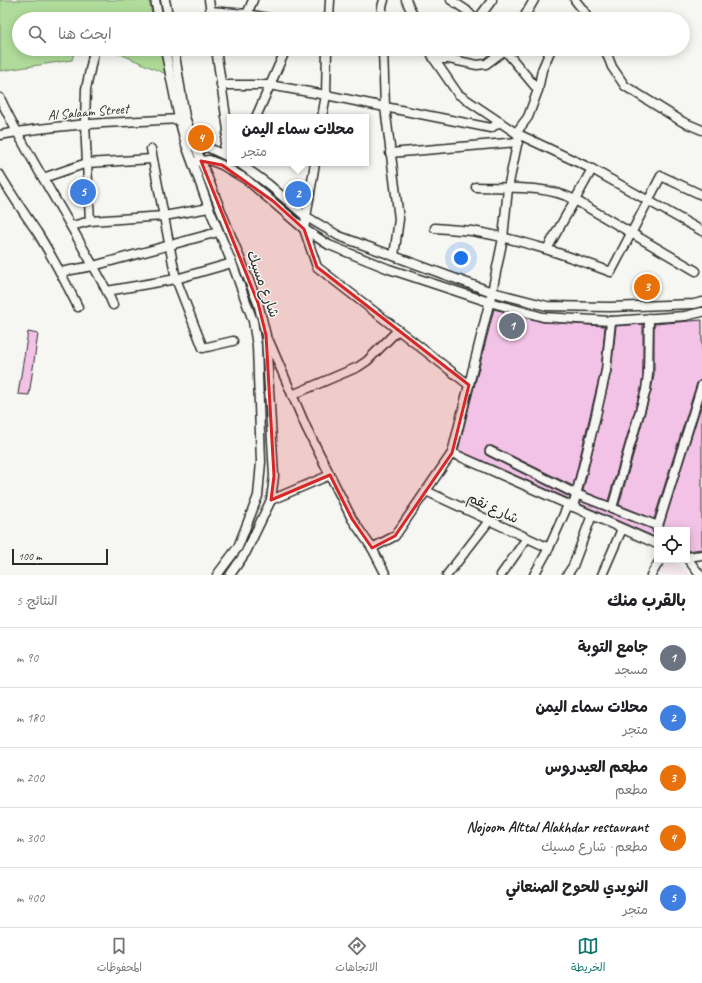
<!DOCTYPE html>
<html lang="ar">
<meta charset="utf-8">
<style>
:root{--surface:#fff;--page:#f6f6f6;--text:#202124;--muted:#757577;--line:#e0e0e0;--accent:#0f766e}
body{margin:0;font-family:Caveat,"Playpen Sans Arabic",sans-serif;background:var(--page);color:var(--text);direction:rtl}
.controls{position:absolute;right:12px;bottom:12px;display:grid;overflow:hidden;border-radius:0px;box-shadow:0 2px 10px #0003}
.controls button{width:36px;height:36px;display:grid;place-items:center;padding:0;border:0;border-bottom:1px solid var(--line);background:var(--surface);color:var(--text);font:20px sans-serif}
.scale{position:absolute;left:12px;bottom:10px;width:96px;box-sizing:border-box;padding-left:4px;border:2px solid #2b2b2b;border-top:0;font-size:11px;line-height:14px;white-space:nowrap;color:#2b2b2b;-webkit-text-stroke:3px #f6f6f2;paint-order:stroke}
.you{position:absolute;left:461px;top:258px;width:14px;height:14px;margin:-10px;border:3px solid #fff;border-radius:50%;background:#1a73e8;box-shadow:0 0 0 6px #1a73e833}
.badge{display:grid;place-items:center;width:26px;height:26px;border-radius:50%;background:var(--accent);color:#fff;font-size:13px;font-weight:700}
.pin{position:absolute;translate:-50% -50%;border:2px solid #fff;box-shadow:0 1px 4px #0006}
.popup{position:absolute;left:227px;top:114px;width:142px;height:52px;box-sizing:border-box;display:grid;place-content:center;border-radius:0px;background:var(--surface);filter:drop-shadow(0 1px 3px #0005);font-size:13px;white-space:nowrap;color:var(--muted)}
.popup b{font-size:15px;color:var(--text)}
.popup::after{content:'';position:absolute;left:50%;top:100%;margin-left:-8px;border:8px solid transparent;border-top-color:var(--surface)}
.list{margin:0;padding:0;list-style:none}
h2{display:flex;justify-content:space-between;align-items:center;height:52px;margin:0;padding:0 16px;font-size:17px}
h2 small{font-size:13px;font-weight:400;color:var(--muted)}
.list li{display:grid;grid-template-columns:26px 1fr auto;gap:12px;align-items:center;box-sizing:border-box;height:60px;padding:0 16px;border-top:1px solid var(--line)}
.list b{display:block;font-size:15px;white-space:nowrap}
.list p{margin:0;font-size:13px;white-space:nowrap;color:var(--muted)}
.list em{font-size:13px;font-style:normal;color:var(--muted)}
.icon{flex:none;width:22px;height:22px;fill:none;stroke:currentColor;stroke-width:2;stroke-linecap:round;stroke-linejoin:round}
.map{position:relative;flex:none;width:702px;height:575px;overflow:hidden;direction:ltr}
.search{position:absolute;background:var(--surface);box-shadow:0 2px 10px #0003;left:12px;right:12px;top:12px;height:44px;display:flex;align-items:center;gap:10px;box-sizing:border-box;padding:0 14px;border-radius:22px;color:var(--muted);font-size:15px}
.sheet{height:352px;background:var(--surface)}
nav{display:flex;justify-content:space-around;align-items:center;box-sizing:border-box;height:56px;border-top:1px solid var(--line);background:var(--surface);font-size:11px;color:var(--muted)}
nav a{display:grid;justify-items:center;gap:2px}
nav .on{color:var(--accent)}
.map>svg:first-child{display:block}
.built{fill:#f5e7ee}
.green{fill:#afdc9a;stroke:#6d8462}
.building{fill:#f2c3e6;stroke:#2b2b2b}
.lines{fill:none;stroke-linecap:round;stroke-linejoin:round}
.minor-casing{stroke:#2b2b2b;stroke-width:11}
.minor{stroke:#f6f6f2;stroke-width:8}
.marked{fill:#d62828;fill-opacity:0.2;stroke:#d62828;stroke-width:3;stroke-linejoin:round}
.labels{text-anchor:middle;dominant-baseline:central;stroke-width:3;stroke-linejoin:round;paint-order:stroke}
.street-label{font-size:14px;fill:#2b2b2b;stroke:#f6f6f2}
</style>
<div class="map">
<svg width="702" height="575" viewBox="0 0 702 575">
<rect width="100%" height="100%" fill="#f6f6f2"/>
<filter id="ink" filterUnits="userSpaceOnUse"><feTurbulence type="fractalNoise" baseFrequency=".025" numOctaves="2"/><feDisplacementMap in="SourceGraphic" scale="8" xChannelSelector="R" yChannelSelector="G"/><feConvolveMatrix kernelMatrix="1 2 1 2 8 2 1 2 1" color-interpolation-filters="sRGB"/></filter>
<g filter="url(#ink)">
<path class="built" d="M664 560H672L688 572 690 575H654Z"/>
<g class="green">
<path d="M0 0H149L153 19H19V49H75L72 60 0 71Z"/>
<path d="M109 49H160L166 74Z"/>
</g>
<g class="building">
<path d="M494 309 543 322 605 326 601 370 573 486 492 446H487L485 449V454L488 456 570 497 569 499 458 450Z"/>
<path d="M702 320V380L699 381 697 383 654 519 619 505 651 391 654 375V324Z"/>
<path d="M643 324V375L641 389 608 501 583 491 611 372 616 326Z"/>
<path d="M28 332 38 334 29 395 18 394Z"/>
<path d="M702 403V549L687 551V530H662Z"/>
<path d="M580 501 652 529 653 533 657 534V538L580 504Z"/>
</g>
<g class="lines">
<defs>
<g id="minor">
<path d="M155 0 159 19"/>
<path d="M165 0 169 19"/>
<path d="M209 0 212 19"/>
<path d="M406 0 415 19"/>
<path d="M451 0 466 10 475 19"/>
<path d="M575 0 583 10 589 19"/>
<path d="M210 11 247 14 273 19"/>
<path d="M247 14 253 0"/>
<path d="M329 19 330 0"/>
<path d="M382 19V7L384 0"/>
<path d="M478 19 492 0"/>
<path d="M523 19 534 0"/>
<path d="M165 49 179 119 186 145 209 208 232 263 253 321 257 346 261 462 258 496 238 547 217 575"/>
<path d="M174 49 185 117 201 161 258 303 266 335 274 476 271 500 246 552 230 575"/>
<path d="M216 49 228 130 223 153"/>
<path d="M383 49 385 107 399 219 394 256"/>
<path d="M429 49 434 59 458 94 516 133 592 169 702 231"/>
<path d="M504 49 538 90"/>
<path d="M605 49 612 67 625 86 683 122 702 130"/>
<path d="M434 59H449L477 65 486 64 505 50"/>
<path d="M221 85H269L326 95 385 107 491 128 500 122"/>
<path d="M0 98C24 150 56 198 83 248 94 267 105 285 113 305"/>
<path d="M256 117 286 49"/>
<path d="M322 117 326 95 327 49"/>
<path d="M516 133 528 117 538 90 542 70 551 49"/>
<path d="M0 135C58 124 119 122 179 119"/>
<path d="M191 145 209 148 230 158"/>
<path d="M151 149 176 279 203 348 233 341"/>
<path d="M390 153 518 142"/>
<path d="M196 162 209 160 222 165 247 180 304 229 329 245 389 269 489 302 543 317 611 321 685 316 702 312"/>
<path d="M239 163 268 184 305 216 339 236 492 292 547 306 610 307 694 304 702 302"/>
<path d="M315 163 304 229 317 267 469 385"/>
<path d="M0 175C11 194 24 213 37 232 52 256 65 281 78 307"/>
<path d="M43 178 87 163 152 159"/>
<path d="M476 187C507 188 548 185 575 200L696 271"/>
<path d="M90 221 85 124 86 89 94 51"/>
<path d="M72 226 90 221 164 216 209 208"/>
<path d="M435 228C447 229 460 230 472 231 520 239 566 255 611 272L661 176 702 195"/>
<path d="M547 249 575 200 592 169"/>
<path d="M60 272 93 266 218 232"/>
<path d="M107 291 176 279 232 263"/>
<path d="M269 341 306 427 352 519 372 548 386 575"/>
<path d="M292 395 358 367 367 361 398 330"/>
<path d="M490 451 576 494 658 526"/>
<path d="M452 453 657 544"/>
<path d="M426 491 549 548"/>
<path d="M271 500 330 475"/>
<path d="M573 507 594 424 606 371 611 321"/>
<path d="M612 508 646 390 648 375 649 318"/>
<path d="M657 529 702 385"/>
<path d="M372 548 395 536 452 453 492 292 503 238 508 188 519 135"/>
<path d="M687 557 702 555"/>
<path d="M687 558 700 575"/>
<path d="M447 575 489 521"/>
<path d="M501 575 527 538"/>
<path d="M534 575 549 548 568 505"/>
<path d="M567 575 573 566 592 515"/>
<path d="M602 575 622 529"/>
<path d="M651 575 660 560"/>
</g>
</defs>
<use href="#minor" class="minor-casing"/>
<use href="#minor" class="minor"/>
</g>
</g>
<path class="marked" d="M201 161 222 165 273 201 304 229 317 267 469 385 452 453 395 536 372 548 352 519 330 475 271 500 274 476 266 335 258 303Z"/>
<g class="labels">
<g class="street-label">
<text transform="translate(88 112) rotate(-5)">Al Salaam Street</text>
<text transform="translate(263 284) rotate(70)">شارع مسيك</text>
<text transform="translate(493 508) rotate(25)">شارع نقم</text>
</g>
</g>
</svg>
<div class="controls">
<button><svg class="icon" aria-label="locate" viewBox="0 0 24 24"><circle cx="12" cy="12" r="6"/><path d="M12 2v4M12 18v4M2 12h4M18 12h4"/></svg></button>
</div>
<div class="scale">100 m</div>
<div class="you"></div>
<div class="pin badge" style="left:512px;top:326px;background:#6b7280">1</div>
<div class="pin badge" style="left:298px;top:194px;background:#3f7fe0">2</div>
<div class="popup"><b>محلات سماء اليمن</b>متجر</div>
<div class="pin badge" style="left:647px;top:287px;background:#e8710a">3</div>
<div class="pin badge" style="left:201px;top:138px;background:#e8710a">4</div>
<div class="pin badge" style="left:83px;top:192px;background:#3f7fe0">5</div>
<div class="search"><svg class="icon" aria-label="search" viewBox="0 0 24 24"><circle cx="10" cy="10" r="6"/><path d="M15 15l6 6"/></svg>ابحث هنا</div>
</div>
<section class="sheet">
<h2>بالقرب منك<small>النتائج: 5</small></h2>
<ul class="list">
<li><span class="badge" style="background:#6b7280">1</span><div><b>جامع التوبة</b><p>مسجد</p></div><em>90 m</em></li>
<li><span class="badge" style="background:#3f7fe0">2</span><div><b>محلات سماء اليمن</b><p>متجر</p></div><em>180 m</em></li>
<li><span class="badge" style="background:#e8710a">3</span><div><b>مطعم العيدروس</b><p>مطعم</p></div><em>200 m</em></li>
<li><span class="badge" style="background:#e8710a">4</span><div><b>Nojoom Alttal Alakhdar restaurant</b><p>مطعم · شارع مسيك</p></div><em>300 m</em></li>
<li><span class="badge" style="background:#3f7fe0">5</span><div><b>النويدي للحوح الصنعاني</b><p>متجر</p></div><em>400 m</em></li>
</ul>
</section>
<nav>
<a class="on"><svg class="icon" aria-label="map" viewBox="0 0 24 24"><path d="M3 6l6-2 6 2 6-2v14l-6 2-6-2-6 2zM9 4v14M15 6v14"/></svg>الخريطة</a>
<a><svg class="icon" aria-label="directions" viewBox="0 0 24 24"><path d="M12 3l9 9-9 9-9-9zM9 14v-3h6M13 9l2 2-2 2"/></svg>الاتجاهات</a>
<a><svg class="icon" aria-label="saved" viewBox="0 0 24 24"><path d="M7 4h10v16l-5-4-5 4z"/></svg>المحفوظات</a>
</nav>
